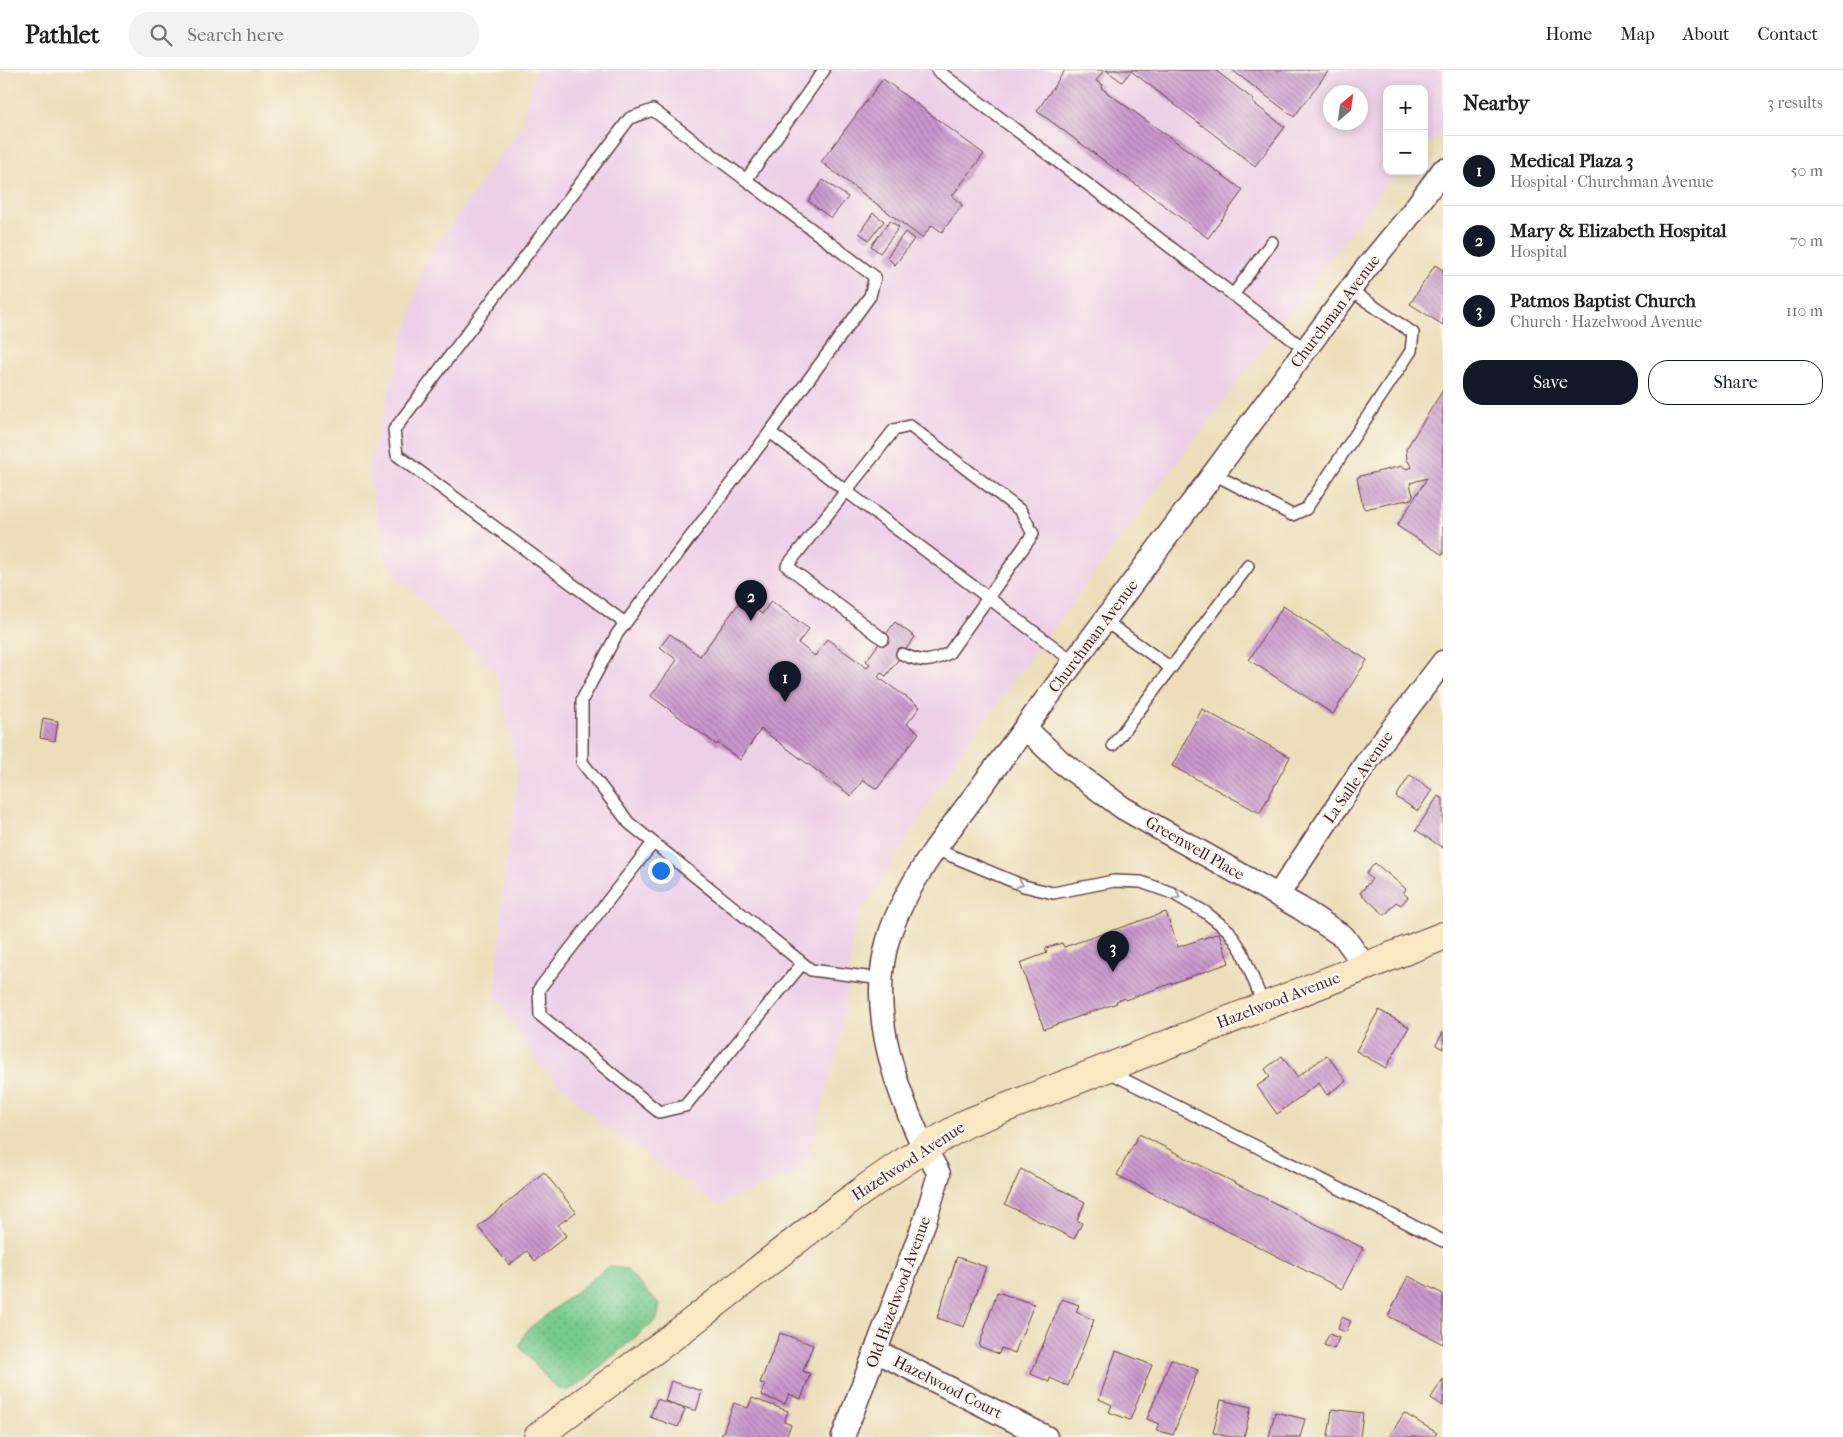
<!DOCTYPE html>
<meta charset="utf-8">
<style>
:root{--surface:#fff;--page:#f2f2f2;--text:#202124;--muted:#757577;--line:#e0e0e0;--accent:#111827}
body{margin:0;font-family:"IM FELL French Canon",serif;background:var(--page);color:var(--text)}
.controls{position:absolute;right:15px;top:15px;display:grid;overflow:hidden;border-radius:10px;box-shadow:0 2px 12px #0003}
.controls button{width:45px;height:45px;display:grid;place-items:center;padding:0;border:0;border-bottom:1px solid var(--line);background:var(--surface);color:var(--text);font:25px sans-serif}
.compass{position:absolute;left:1323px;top:15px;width:45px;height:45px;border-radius:50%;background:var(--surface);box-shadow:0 2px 12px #0003;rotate:29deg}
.you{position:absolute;left:660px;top:800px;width:18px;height:18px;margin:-12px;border:4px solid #fff;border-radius:50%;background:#1a73e8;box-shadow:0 0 0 8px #1a73e833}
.badge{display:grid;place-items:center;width:32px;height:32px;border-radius:50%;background:var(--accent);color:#fff;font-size:16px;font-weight:700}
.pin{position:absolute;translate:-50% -41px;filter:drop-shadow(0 1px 2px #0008)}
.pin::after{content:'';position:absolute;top:26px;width:18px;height:15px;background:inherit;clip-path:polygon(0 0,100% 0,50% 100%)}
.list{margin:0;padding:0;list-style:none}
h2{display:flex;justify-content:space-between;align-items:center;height:65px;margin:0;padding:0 20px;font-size:21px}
h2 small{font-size:16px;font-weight:400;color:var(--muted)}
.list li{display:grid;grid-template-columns:32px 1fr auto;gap:15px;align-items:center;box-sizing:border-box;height:70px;padding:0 20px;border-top:1px solid var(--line)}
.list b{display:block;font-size:19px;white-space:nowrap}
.list p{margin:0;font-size:16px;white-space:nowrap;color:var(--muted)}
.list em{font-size:16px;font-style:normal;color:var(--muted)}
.actions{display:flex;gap:10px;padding:15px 20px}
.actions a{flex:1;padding:11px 0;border:1px solid var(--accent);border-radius:20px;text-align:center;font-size:18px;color:var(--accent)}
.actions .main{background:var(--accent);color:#fff}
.icon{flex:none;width:28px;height:28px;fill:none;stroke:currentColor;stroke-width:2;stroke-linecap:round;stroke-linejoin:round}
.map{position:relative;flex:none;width:1443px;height:1367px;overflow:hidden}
header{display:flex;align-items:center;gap:30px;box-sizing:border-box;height:70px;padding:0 25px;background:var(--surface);border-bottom:1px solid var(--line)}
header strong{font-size:24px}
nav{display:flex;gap:28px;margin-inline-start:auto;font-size:18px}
.search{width:350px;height:45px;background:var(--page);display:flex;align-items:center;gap:12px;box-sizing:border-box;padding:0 18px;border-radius:20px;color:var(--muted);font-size:19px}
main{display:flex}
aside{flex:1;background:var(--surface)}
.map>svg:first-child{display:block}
.built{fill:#edd0e8;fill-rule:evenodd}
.grass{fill:url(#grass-dots);stroke:#60745c}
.building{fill:url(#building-back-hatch)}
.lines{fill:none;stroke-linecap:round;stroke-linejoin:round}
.lane-casing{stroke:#623c40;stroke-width:14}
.street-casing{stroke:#623c40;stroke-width:25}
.secondary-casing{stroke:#623c40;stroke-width:30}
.lane{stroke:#fff;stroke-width:11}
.street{stroke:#fff;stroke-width:22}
.secondary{stroke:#fae7c3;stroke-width:28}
.oneway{stroke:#ae9aa0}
.labels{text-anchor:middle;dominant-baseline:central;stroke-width:5;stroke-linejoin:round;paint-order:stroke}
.street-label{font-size:16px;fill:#4a1f2b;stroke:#fbf7ec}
</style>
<header>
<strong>Pathlet</strong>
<div class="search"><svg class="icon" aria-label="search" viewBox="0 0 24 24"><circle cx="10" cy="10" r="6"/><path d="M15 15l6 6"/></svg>Search here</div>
<nav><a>Home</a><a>Map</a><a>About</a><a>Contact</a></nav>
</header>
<main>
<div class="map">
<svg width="1443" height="1367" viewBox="0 0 1443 1367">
<defs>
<pattern id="grass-dots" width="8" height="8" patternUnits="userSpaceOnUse" patternTransform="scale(1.25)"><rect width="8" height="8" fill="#77ca8d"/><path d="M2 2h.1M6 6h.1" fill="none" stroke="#68ad7a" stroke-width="1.8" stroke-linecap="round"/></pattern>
<pattern id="building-back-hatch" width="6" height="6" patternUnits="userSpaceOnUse" patternTransform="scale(1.25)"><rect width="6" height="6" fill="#c797cc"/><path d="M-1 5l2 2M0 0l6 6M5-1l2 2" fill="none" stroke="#a47ba6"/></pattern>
</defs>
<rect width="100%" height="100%" fill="#fbf7ec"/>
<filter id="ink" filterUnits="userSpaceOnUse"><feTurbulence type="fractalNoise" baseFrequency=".02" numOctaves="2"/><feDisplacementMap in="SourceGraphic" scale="10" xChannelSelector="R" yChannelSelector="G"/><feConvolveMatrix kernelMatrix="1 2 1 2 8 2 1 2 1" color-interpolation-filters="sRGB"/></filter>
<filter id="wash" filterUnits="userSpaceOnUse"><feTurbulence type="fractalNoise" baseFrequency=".0096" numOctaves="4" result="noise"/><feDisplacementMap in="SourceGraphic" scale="20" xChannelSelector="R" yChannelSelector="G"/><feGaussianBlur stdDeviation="1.12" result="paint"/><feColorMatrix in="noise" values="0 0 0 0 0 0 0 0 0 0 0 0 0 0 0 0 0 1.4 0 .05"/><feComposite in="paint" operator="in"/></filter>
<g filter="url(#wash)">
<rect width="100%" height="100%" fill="#ecdeba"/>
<path class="built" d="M536 0H1443V61L1424 80V19H1387V101H1400L1385 116 967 673 855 853 842 963 806 1098 718 1135 599 1053 538 993 495 926 505 806 518 707 497 604 388 497 368 403 424 192 521 56ZM1330 22H1360V52H1330Z"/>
<path class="grass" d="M609 1196 626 1199 660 1235 657 1249 576 1317 567 1320 555 1317 519 1276 527 1260Z"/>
<g id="blocks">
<g class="building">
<path d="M1065 0H1104L1096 11 1103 15 1101 18 1243 120 1208 168 1037 41Z"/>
<path d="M1106 0H1215L1254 30 1252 32 1285 57 1255 96 1131 1 1122 12Z"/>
<path d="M1232 0H1329L1294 47Z"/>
<path d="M883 9 984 84 952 126 962 135 942 162 932 155 922 168 821 92Z"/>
<path d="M823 110 848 127 831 148 808 131Z"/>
<path d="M873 143 884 151 869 170 859 163Z"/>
<path d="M890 151 899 157 880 183 871 176Z"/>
<path d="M905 162 914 169 895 195 887 187Z"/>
<path d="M1435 195 1443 200V255L1410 234Z"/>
<path d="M1443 320V485L1397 456 1427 408 1410 413 1413 426 1411 429 1365 439 1363 437 1357 408 1360 406 1402 396 1407 399 1412 397 1407 390 1406 379Z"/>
<path d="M742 529 762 544 771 531 809 559 798 573 815 586 827 569 867 598 870 594 866 591 895 552 915 567 886 606 881 603 878 607 920 637 907 654 919 663 877 719 863 710 851 726 761 659 740 690 718 673 717 675 651 626 677 590 660 577 670 564 700 586Z"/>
<path d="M1283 536 1367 590 1333 644 1249 590Z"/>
<path d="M1202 639 1290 687 1260 743 1172 696Z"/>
<path d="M43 648 58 651 55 671 40 668Z"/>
<path d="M1410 705 1432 720 1418 741 1396 727Z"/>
<path d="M1438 726 1443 729V778L1416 760Z"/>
<path d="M1375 793 1406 819 1403 823 1408 827 1401 835 1396 832 1385 845 1360 823 1372 809 1366 804Z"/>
<path d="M1166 842 1178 877 1219 863 1229 893 1125 930V928L1116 931 1117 933 1044 959 1020 893 1047 883 1045 879 1046 878 1062 873 1064 877Z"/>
<path d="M1379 940 1409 957 1386 998 1356 981Z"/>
<path d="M1443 962V979L1436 975Z"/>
<path d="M1327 985 1346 1011 1327 1025 1319 1013 1277 1044 1257 1016 1270 1007 1265 999 1282 986 1297 1007Z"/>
<path d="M1139 1064 1363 1178 1342 1219 1117 1105Z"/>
<path d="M1021 1099 1085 1132 1077 1150 1082 1153 1074 1169 1005 1134Z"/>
<path d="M544 1102 576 1142 558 1155 566 1166 535 1191 527 1181 509 1195 478 1157Z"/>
<path d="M957 1187 986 1197 964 1257 937 1248Z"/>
<path d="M1408 1206 1443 1224V1274L1388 1246Z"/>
<path d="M997 1222 1034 1234 1015 1283 1001 1278 999 1284 979 1276Z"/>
<path d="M1062 1229 1079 1235 1076 1242 1094 1250 1068 1316 1050 1308 1049 1312 1031 1304Z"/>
<path d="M1342 1247 1351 1251 1346 1262 1338 1259Z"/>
<path d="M780 1263 813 1275 803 1301 810 1304 801 1329 789 1324 785 1334 761 1325 765 1315 760 1313Z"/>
<path d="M1329 1264 1339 1268 1334 1279 1324 1275Z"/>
<path d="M1116 1281 1152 1295 1130 1350 1109 1342 1112 1335 1099 1329Z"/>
<path d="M1171 1289 1198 1300 1173 1365 1156 1360 1159 1354 1147 1349Z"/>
<path d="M1443 1309V1336L1431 1328Z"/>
<path d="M671 1311 702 1321 696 1341 665 1331Z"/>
<path d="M752 1328 788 1341 784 1352 791 1355 786 1367H721L734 1333 748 1338Z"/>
<path d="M657 1329 685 1339 678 1357 650 1347Z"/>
<path d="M1221 1330 1251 1337 1244 1367H1230L1213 1363Z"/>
<path d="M1332 1339 1363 1343 1360 1367H1328Z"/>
<path d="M1275 1342 1305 1349 1300 1367H1269Z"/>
<path d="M1404 1343 1437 1363 1434 1367H1389Z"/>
</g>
</g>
</g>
<g filter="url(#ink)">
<use href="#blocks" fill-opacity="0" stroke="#623c40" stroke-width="1"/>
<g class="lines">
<defs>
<g id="lane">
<path d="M937 0 1306 280"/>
<path d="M746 110 824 0"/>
<path d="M1233 225 1272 172"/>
<path d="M1214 404 1292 445 1306 439 1411 281 1413 263 1350 220"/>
<path d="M1105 551 1171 598"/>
<path d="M625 553 397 385 394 360 630 48 653 40 875 207 870 226 770 362"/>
<path d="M883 569 787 496 846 421 1074 592"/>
<path d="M1113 675 1248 496"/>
<path d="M653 773 539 919 540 945 659 1042 685 1036 802 894"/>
<path d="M935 779 1024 816 1053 823 1114 811 1141 812 1172 823 1205 842 1229 861 1242 881 1264 936"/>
<path d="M882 909 811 900 629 753 582 692V630L617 564 770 362 846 421 894 360 910 356 1021 441 1033 464 949 583C929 593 923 593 902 584"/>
<path d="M1107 1001 1443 1171"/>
</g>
<g id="street">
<path d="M1025 658 1061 692 1123 738 1300 838 1344 867 1365 896"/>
<path d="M1278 825 1366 693 1443 592"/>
<path d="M876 1281 1046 1367"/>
<path d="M843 1367 925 1151 939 1104C932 1090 923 1077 917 1063 892 1008 872 943 885 882 892 847 915 808 935 779L1364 201 1407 149 1443 100"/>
</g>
<path id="secondary" d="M538 1367C588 1326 642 1291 693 1251 783 1182 868 1109 967 1053L1443 866"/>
</defs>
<use href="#lane" class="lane-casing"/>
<use href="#street" class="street-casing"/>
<use href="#secondary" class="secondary-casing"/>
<use href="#lane" class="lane"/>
<use href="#street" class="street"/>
<use href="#secondary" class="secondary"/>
</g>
<defs><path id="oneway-chevron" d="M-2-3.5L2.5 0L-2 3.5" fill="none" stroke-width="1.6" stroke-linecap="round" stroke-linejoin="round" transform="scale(1.25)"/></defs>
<g class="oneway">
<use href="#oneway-chevron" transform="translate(1020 814) rotate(20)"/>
<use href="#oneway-chevron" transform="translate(1177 826) rotate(29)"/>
</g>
</g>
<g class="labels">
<g class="street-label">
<text transform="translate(1335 241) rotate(-53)">Churchman Avenue</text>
<text transform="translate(1093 566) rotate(-53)">Churchman Avenue</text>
<text transform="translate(1358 707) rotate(-55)">La Salle Avenue</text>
<text transform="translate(1195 778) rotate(30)">Greenwell Place</text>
<text transform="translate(1278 930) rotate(-21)">Hazelwood Avenue</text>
<text transform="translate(908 1091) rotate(-33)">Hazelwood Avenue</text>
<text transform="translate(898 1222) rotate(-70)">Old Hazelwood Avenue</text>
<text transform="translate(948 1317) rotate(27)">Hazelwood Court</text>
</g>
</g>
</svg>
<div class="controls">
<button>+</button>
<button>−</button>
</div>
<svg class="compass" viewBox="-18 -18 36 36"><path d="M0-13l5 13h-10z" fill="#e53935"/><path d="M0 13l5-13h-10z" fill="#757577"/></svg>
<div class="you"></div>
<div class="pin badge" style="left:785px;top:632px">1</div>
<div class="pin badge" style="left:751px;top:551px">2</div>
<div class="pin badge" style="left:1113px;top:902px">3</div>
</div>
<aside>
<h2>Nearby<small>3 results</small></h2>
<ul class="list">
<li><span class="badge">1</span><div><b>Medical Plaza 3</b><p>Hospital · Churchman Avenue</p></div><em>50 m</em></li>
<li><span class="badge">2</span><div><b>Mary &amp; Elizabeth Hospital</b><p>Hospital</p></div><em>70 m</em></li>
<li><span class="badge">3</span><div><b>Patmos Baptist Church</b><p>Church · Hazelwood Avenue</p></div><em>110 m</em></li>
</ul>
<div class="actions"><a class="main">Save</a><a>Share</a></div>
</aside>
</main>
